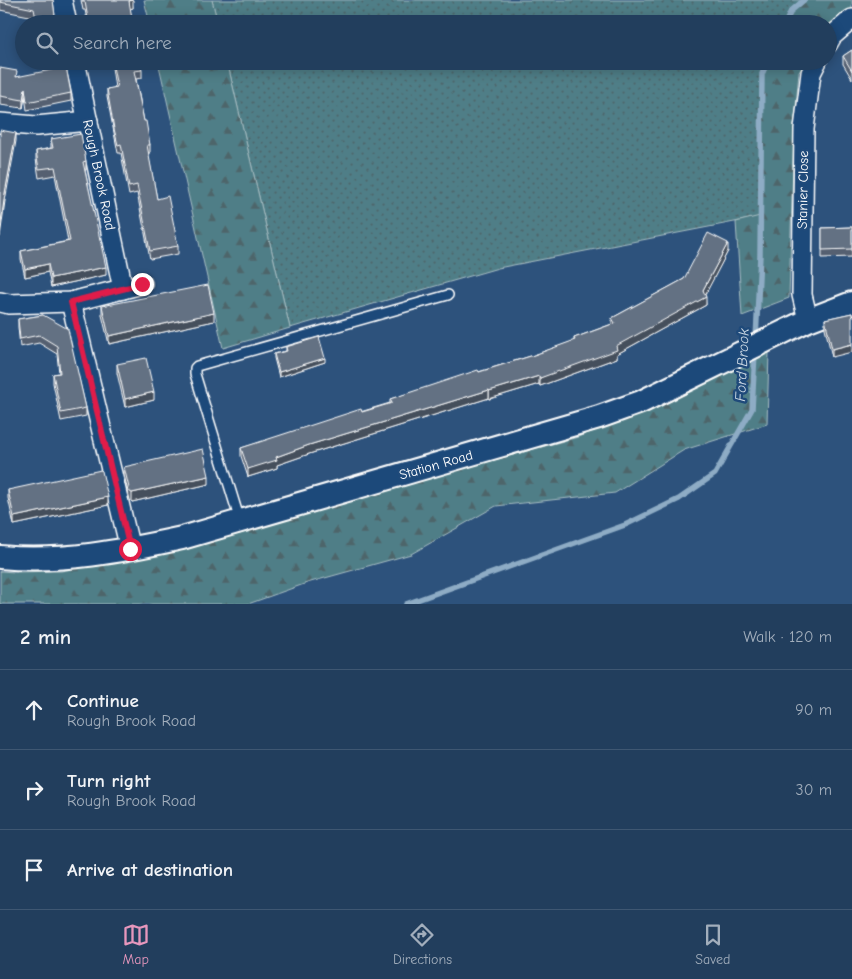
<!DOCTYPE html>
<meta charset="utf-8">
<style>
:root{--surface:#223e5d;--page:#2a4563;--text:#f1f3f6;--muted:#a2aebc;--line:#3f5772;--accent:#e797bd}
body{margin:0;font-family:"Comic Neue",sans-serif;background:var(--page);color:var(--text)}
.stop{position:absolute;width:15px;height:15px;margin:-11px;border:4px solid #e11d48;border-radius:50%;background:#fff}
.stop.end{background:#e11d48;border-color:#fff;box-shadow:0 1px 5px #0008}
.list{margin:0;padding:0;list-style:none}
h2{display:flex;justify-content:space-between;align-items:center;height:65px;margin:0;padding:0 20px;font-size:21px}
h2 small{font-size:16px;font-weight:400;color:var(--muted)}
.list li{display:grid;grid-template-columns:32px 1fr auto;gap:15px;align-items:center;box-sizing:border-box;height:80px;padding:0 20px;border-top:1px solid var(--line)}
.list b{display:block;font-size:19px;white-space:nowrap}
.list p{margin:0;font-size:16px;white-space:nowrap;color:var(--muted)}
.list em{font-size:16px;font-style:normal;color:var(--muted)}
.icon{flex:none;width:28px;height:28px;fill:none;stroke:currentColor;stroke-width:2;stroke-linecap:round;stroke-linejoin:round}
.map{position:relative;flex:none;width:852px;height:604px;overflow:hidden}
.search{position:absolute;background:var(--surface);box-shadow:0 2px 12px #0003;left:15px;right:15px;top:15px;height:55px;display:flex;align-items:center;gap:12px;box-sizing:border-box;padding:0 18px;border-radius:28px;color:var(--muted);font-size:19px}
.sheet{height:305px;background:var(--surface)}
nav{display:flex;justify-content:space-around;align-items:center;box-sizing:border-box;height:70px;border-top:1px solid var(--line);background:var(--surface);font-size:14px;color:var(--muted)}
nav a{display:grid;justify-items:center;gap:2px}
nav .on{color:var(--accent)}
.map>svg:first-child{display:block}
.grass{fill:url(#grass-dots);stroke:#a8bec3}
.forest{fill:url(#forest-firs);stroke:#a8bec3}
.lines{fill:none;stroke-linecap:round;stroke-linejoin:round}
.stream{stroke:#8eacc5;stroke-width:5.5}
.service-casing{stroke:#fff;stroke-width:12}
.minor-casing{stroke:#fff;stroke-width:22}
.tertiary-casing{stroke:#fff;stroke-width:26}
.service{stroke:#1f4a7a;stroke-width:9}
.minor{stroke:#1f4a7a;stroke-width:19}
.tertiary{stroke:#1f4a7a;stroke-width:22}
.wall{fill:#556171;stroke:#fff}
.shaded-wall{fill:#454f5c;stroke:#fff}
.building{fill:#637183;stroke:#fff}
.route{stroke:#e11d48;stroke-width:6}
.labels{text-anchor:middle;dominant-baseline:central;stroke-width:5;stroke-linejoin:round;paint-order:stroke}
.street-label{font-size:14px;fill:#fff;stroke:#1f4a7a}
.water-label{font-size:15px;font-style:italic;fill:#d0dce7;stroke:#1f4a7a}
</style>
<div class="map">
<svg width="852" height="604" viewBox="0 0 852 604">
<defs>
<pattern id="grass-dots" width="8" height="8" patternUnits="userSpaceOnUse" patternTransform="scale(1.25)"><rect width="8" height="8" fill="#507e87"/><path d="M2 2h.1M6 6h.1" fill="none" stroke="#4e656a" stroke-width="1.8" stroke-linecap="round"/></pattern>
<pattern id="forest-firs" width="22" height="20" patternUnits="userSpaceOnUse" patternTransform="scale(1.25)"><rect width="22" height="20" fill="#507e87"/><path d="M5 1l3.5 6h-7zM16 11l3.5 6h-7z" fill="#4e656a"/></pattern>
</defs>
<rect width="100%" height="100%" fill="#2d527c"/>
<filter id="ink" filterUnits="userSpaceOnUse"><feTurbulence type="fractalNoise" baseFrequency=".02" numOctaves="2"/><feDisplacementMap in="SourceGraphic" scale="10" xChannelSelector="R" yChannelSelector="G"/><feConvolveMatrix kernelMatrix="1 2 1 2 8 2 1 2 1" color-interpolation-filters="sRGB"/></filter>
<g filter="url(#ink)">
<g class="grass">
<path d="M212 0H804L791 11 785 24H218Z"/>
<path d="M227 61H768L762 74 760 217 498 268 290 328Z"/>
</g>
<g class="forest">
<path d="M144 0H212L218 24H150Z"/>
<path d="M804 0H852V11L828 32V24H785L791 11Z"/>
<path d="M158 61H227L290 328 223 348Z"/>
<path d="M768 61H807L799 72 794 129 789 298 742 316 736 222 760 216 762 74Z"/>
<path d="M769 352 767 424 684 450 615 493 496 506 411 554 307 583 248 604H0V571L15 572 61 571 163 553 239 534 392 488 578 437 656 408Z"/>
</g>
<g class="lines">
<g class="stream">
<path d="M785 24 791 11 804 0"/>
<path d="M756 340 760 255 762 74 768 61"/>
<path d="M406 604 625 525 679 499 715 474 752 409 755 352"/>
</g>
<defs>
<path id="service" d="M240 521 195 374V368L197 366 448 295"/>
<g id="minor">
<path d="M62 0 67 24"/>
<path d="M828 43 832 36 852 19"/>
<path d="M75 61 123 289"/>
<path d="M0 123 36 126 88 121"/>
<path d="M0 302 9 304 71 302 142 284"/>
<path d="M71 302 130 549"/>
<path d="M808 320 802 295 804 129 811 73 817 61"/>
</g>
<path id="tertiary" d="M0 557C62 563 122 551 182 538L599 417 641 402 808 320 852 303"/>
</defs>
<use href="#service" class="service-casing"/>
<use href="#minor" class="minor-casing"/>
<use href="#tertiary" class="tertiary-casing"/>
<use href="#service" class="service"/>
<use href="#minor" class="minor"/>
<use href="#tertiary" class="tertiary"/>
</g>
<g class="wall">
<path d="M0 0H53L55 16V24H35L34 17 0 10Z"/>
<path d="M81 0H132L133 8 130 9 133 24H88L85 10H83Z"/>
<path d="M852 50V79L843 64V56Z"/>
<path d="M111 61H140L142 70V78L136 79 144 121 150 145V153H148L157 199 178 246V254L150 259 137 193 129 195 121 153H118L107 97V89L115 88Z"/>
<path d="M0 68 17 77 71 93V101L27 110 25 96 23 108 0 105Z"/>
<path d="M51 139 86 161V170H85L106 275 51 287 48 272 25 277 21 259V251L68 241 55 175 39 178 36 159V151L51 148Z"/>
<path d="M852 227V257L822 258V228Z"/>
<path d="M728 251 705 294 706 305 617 354V358L540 386 539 384 489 399V398L309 454 277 465V468L248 477 241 456V448L390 403V399L534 355 574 341V338L612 324V318L684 279Z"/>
<path d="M102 306 214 321 109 344 102 315Z"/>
<path d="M852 313 832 357 825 328V319Z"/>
<path d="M43 315 86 408V416L61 421 53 383V374L59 373 57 354 39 343 20 347 18 327V319Z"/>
<path d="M286 347 325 362 279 377 274 358V354L286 351Z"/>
<path d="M117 364 154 400 125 407 117 373Z"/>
<path d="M124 467 209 484 132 502 130 500 124 475Z"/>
<path d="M8 490 108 505 14 525 8 498Z"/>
</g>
<g class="shaded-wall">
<path d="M133 0V8L129 9V1Z"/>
<path d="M105 21V24H93Z"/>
<path d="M25 88V96L23 108V100Z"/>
<path d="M16 133V141L5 201 0 237V229L5 193Z"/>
<path d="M728 243V251L703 299V290Z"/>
<path d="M48 264V272L25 277V269Z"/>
<path d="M106 267V275L51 287V278Z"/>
<path d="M706 297V305L617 354V358L540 386V378Z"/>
<path d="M214 313V321L109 344V336Z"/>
<path d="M852 344V352L832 357V349Z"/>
<path d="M325 358V362L279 377V372Z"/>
<path d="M539 376V384L489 399V391Z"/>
<path d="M489 390V398L309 454 277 465V468L248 477V469L276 457 309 445Z"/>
<path d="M154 392V400L125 407V399Z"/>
<path d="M209 476V484L132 502V493Z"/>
<path d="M108 497V505L14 525V517Z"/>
</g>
<g class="building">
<path d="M0 0H53L55 16 36 19 34 9 0 2Z"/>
<path d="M83 0H132L129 1 133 24H105V21L89 24 85 2H83Z"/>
<path d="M852 50V71L843 56Z"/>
<path d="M112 61H140L142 70 134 71 144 121H146L150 145H147L157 199 168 196 178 246 150 251 137 185 129 187 121 144 118 145 114 129 107 89 117 87Z"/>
<path d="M66 67 71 93 27 102 25 88 23 100 0 96V68L17 71 16 77Z"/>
<path d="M0 130 16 133 5 193 0 229Z"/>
<path d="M81 134 86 161 83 162 106 267 51 278 48 264 25 269 21 251 70 241 55 167 39 169 36 151 53 148 51 139Z"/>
<path d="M852 227V249L822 250V228Z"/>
<path d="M708 233 728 243 703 290 706 297 616 346 617 350 540 378 539 376 489 391V390L309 445 276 457 277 460 248 469 241 448 361 409 362 412 392 403 390 399 478 370 479 372 534 355 575 340 574 338 615 323 612 318 684 279Z"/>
<path d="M208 285 214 313 109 336 102 306Z"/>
<path d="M852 313V344L832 349 825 319Z"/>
<path d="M43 315 68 329 86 408 61 413 53 374 60 373 57 346 39 335 20 339 18 319Z"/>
<path d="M319 337 325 358 279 372 274 354 287 351 286 347Z"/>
<path d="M146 358 154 392 125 399 117 364Z"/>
<path d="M203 449 209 476 132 493 130 492 124 467Z"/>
<path d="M101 470 102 471 108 497 14 517 8 490Z"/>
</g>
</g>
<g class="lines" filter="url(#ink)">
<path class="route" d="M130 549 71 302 142 284"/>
</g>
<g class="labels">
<g class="street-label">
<text transform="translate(99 175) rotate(78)">Rough Brook Road</text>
<text transform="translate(803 190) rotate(-89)">Stanier Close</text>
<text transform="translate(436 465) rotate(-16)">Station Road</text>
</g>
<g class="water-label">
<text transform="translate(742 365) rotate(-87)">Ford Brook</text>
</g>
</g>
</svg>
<div class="stop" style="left:130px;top:549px"></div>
<div class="stop end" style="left:142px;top:284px"></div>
<div class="search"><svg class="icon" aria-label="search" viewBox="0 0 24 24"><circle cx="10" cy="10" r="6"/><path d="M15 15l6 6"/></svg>Search here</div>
</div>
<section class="sheet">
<h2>2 min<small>Walk · 120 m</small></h2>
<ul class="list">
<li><svg class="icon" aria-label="ahead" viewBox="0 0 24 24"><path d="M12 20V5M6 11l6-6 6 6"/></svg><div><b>Continue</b><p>Rough Brook Road</p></div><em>90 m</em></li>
<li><svg class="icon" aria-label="right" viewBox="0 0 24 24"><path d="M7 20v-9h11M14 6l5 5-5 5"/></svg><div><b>Turn right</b><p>Rough Brook Road</p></div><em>30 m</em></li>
<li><svg class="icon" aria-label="arrive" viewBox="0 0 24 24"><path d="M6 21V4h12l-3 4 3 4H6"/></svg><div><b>Arrive at destination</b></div></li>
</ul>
</section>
<nav>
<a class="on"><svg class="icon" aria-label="map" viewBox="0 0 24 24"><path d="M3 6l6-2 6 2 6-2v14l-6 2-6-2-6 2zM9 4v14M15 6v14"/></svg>Map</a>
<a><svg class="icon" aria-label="directions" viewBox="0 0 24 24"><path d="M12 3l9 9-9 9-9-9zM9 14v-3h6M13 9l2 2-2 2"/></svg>Directions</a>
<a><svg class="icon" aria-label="saved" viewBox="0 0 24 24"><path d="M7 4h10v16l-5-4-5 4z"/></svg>Saved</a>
</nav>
